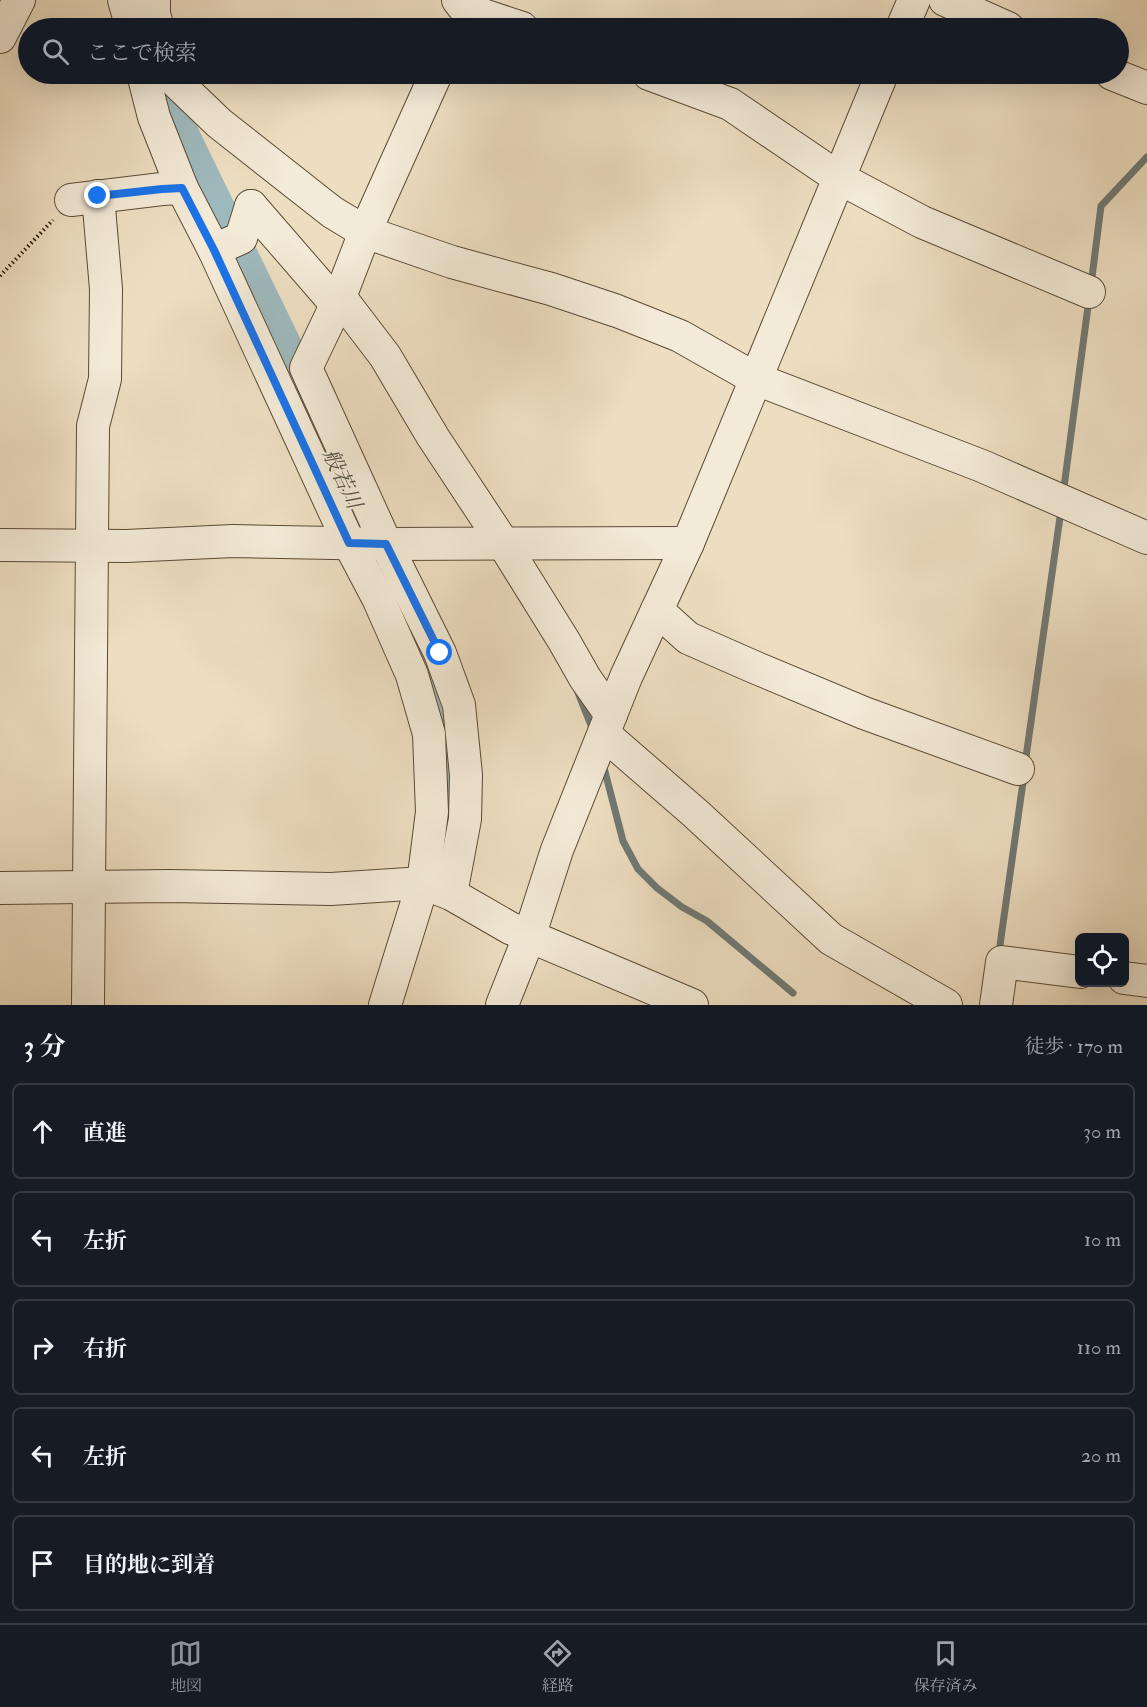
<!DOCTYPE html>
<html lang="ja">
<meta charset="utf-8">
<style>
:root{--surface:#171b24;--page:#20242c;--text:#f1f3f6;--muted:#9ea1a6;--line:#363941;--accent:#8c9099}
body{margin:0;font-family:"IM FELL Double Pica","Noto Serif JP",serif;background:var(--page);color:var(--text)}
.controls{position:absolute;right:18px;bottom:18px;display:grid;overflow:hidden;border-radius:9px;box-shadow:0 6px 24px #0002}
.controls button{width:54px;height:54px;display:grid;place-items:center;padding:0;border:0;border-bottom:2px solid var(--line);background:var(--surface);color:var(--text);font:30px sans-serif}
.stop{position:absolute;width:18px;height:18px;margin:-14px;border:4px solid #1a73e8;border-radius:50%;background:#fff}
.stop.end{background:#1a73e8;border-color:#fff;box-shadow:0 2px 6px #0008}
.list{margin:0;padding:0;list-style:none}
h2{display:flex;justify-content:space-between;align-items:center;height:78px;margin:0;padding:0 24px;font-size:26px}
h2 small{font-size:20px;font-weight:400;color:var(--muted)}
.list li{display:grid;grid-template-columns:39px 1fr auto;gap:18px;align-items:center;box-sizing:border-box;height:96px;margin:0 12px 12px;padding:0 12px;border:2px solid var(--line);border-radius:9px}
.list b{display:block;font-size:22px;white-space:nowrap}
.list em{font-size:20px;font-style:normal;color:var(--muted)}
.icon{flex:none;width:33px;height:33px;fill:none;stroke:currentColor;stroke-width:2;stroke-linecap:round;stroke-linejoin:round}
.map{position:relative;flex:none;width:1147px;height:1005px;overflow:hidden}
.search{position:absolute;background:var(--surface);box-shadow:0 6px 24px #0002;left:18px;right:18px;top:18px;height:66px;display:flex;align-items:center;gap:15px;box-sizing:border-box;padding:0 21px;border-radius:33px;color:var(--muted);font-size:22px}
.sheet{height:618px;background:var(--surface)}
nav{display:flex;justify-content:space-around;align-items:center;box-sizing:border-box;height:84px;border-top:2px solid var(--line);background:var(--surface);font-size:16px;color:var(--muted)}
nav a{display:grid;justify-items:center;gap:3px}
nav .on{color:var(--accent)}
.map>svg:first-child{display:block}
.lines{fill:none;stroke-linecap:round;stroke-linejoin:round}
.stream{stroke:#707974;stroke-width:7}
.river{stroke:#9eb9bd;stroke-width:42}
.minor-casing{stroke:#5b4a35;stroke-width:34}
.path{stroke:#2a1906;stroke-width:4;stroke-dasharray:1.5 3;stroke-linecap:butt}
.minor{stroke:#f3ead7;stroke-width:32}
.route{stroke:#1a73e8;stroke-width:8}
.labels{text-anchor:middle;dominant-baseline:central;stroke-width:4.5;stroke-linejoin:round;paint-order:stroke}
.water-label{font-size:21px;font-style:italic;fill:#535146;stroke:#f3ead7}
</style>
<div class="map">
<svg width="1147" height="1005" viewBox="0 0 1147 1005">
<rect width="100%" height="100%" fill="#eddec1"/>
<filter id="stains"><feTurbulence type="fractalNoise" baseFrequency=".00333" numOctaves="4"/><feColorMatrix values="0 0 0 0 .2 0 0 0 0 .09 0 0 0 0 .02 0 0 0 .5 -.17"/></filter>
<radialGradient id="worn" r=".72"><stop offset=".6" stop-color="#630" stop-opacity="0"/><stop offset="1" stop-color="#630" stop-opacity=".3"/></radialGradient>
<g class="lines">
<g class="stream">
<path d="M1091 285 1101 206 1147 157"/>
<path d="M1064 487 1089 299"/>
<path d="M577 690 592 728"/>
<path d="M603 764 623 841 638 869 657 888 682 907 707 921 793 993"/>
<path d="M1025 764 1061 510"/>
<path d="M1000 945 1024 775"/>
</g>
<g class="river">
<path d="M160 74 171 119 179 137 316 419"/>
<path d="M415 650C424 671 435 692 440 714 451 763 447 812 441 861"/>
</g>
<defs>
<g id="minor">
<path d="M124 0 132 28"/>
<path d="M154 0V14L158 28"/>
<path d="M458 0 465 9 522 28"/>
<path d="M945 0 1008 28"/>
<path d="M902 28 914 0"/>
<path d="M0 37 19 0"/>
<path d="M143 74 154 117 182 188 214 250 349 543 378 598 412 675 429 734 432 812 423 883 385 1005"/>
<path d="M171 74 172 78 219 123 332 212 365 232 452 262 551 289 617 311 680 336 756 379 982 466 1147 538"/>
<path d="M436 74 365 232 340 297 306 368 386 544 440 653 459 705 466 775 465 819 451 894"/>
<path d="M649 74 730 104 839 178 922 222 1089 292"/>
<path d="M1112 74 1147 88"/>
<path d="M71 200 162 189 182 188"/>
<path d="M251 206 336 304"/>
<path d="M214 250 241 238 251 206"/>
<path d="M340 297 385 356 433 437 503 543 564 641 585 678 611 715"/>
<path d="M0 545 126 546 233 541 386 544 688 543"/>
<path d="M657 610 688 638 754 667 864 713 1018 769"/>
<path d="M604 734 695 813 831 939 946 1005"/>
<path d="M0 888 169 886 331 889 423 883 451 894 510 928 692 1005"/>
<path d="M1124 978 1147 981"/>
<path d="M88 1005 93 426 105 379 106 289 98 196"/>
<path d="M502 1005 529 937 557 850 626 677 688 543 882 74"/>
<path d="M996 1005 1002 962 1080 972"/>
</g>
</defs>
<use href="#minor" class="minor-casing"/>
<path class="path" d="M0 276 53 220"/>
<use href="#minor" class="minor"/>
</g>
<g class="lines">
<path class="route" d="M98 196 162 189 182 188 214 250 349 543 386 544 440 653"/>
</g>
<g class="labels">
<g class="water-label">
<text transform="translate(342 479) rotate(65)">般若川</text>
</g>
</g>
<rect width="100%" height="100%" filter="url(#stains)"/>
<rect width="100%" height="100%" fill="url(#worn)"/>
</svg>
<div class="controls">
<button><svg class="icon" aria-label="locate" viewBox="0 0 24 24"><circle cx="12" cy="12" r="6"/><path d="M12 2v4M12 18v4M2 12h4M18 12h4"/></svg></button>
</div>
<div class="stop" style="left:440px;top:653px"></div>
<div class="stop end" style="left:98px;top:196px"></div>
<div class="search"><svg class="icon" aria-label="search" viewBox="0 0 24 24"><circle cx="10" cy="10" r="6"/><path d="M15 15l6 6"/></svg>ここで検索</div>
</div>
<section class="sheet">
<h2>3 分<small>徒歩 · 170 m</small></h2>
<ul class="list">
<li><svg class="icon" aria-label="ahead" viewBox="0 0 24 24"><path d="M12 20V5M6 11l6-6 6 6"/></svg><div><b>直進</b></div><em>30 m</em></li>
<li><svg class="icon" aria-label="left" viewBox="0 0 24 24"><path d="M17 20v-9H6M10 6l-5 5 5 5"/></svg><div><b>左折</b></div><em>10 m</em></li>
<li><svg class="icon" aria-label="right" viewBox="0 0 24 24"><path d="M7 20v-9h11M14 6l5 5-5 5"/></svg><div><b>右折</b></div><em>110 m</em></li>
<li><svg class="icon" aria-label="left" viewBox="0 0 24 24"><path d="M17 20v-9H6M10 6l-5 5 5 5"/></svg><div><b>左折</b></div><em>20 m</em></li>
<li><svg class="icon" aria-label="arrive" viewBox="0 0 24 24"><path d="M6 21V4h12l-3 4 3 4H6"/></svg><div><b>目的地に到着</b></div></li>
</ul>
</section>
<nav>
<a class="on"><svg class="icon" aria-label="map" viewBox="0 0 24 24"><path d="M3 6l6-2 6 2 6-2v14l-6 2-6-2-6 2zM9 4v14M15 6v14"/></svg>地図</a>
<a><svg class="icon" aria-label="directions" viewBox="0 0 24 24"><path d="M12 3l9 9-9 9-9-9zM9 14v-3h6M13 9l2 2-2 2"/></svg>経路</a>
<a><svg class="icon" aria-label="saved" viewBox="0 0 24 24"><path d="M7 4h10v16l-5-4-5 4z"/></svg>保存済み</a>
</nav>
